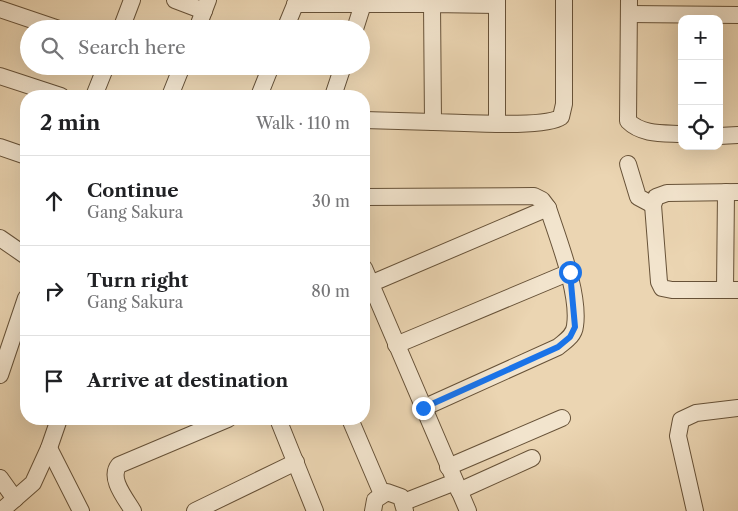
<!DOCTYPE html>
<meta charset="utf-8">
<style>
:root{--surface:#fff;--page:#f2f2f2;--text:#202124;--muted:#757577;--line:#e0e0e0}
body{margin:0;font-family:"Libre Caslon Text",serif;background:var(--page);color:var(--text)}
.controls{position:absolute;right:15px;top:15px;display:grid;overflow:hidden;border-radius:10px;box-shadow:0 5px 20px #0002}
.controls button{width:45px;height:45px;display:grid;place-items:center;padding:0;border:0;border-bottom:1px solid var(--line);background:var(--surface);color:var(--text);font:25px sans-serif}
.stop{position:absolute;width:15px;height:15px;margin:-11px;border:4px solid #1a73e8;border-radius:50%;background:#fff}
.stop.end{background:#1a73e8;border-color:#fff;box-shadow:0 1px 5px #0008}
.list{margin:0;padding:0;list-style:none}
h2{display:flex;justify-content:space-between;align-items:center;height:65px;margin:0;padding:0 20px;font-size:21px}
h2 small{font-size:16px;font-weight:400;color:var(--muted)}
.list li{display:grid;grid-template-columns:32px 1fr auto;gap:15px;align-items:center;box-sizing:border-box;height:90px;padding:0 20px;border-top:1px solid var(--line)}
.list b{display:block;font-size:19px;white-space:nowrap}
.list p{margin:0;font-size:16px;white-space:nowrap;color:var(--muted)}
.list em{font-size:16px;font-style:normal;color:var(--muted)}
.icon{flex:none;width:28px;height:28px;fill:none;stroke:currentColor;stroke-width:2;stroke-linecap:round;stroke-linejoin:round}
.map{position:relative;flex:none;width:738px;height:511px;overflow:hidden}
.search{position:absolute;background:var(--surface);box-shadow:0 5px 20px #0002;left:20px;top:20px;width:350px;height:55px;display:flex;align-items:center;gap:12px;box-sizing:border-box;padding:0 18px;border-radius:28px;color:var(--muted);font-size:19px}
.panel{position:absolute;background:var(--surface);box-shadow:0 5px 20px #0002;left:20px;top:90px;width:350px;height:335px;border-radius:20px}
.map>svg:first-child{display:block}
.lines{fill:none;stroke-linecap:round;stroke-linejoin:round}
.minor-casing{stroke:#675238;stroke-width:18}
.minor{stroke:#f2e4cd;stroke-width:16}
.route{stroke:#1a73e8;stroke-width:6}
</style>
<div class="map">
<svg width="738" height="511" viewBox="0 0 738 511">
<rect width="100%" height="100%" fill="#ebd5b2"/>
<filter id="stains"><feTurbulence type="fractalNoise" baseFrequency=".004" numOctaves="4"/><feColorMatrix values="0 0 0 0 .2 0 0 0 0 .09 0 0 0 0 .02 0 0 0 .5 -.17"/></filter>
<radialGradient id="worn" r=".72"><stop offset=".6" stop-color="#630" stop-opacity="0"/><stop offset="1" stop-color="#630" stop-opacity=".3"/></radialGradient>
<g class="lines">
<defs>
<g id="minor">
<path d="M175 0 204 11"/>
<path d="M497 0V124"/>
<path d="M629 0 628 121C642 135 663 133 682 134"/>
<path d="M295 4H432"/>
<path d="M497 5 432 4 433 122C458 122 544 129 561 117L564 104V0"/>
<path d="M0 9 59 29"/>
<path d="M629 14 738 15"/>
<path d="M121 29 132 0"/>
<path d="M197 29 208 0"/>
<path d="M285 29 297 0"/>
<path d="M355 29 363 4"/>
<path d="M0 76 61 96"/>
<path d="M94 96 106 66"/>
<path d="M170 96 182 66"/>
<path d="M259 96 271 66"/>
<path d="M333 96 343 66"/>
<path d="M364 120 433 122"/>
<path d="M719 136 738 135"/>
<path d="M0 147 26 156"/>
<path d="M628 164 638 197 653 205"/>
<path d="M738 192 667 193 656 197 653 205 659 282 662 288 672 290H738"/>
<path d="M364 197 534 196 542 200 548 208C558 239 580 294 575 326 574 336 565 341 558 347L423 408"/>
<path d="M0 238 26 256"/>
<path d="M364 268 468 511"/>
<path d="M370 284 548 208"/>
<path d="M725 290 726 192"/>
<path d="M396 345 570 272"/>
<path d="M0 375 26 298"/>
<path d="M278 419 315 511"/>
<path d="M350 419 382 494"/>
<path d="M49 448 81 511"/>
<path d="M448 467 562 418"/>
<path d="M0 478 15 499"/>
<path d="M459 491 532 458"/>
<path d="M404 502 455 482"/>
<path d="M1 511 33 483 49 448 59 419"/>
<path d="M133 511C126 499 108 478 119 465L228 419"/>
<path d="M195 511 296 462"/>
<path d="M373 511 375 500 387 492 401 497 405 511"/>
<path d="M695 511 678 436 681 420 696 413 738 408"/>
</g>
</defs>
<use href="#minor" class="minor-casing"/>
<use href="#minor" class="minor"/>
</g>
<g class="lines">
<path class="route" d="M423 408 558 347 570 337 575 327 570 272"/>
</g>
<rect width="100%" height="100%" filter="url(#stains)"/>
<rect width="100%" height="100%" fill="url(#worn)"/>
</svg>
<div class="controls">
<button>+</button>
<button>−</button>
<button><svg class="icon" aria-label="locate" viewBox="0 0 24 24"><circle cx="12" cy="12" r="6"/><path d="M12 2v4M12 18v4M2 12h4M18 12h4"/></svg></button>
</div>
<div class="stop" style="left:570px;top:272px"></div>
<div class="stop end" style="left:423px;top:408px"></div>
<div class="search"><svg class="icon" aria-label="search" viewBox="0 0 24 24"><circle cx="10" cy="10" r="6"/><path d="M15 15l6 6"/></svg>Search here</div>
<section class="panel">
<h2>2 min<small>Walk · 110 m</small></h2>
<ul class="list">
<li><svg class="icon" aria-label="ahead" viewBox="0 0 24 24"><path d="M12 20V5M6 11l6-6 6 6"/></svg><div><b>Continue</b><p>Gang Sakura</p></div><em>30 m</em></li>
<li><svg class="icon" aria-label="right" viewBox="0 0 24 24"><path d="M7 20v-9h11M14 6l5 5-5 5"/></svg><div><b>Turn right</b><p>Gang Sakura</p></div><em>80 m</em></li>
<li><svg class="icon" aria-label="arrive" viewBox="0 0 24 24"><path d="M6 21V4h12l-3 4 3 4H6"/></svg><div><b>Arrive at destination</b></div></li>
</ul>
</section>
</div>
